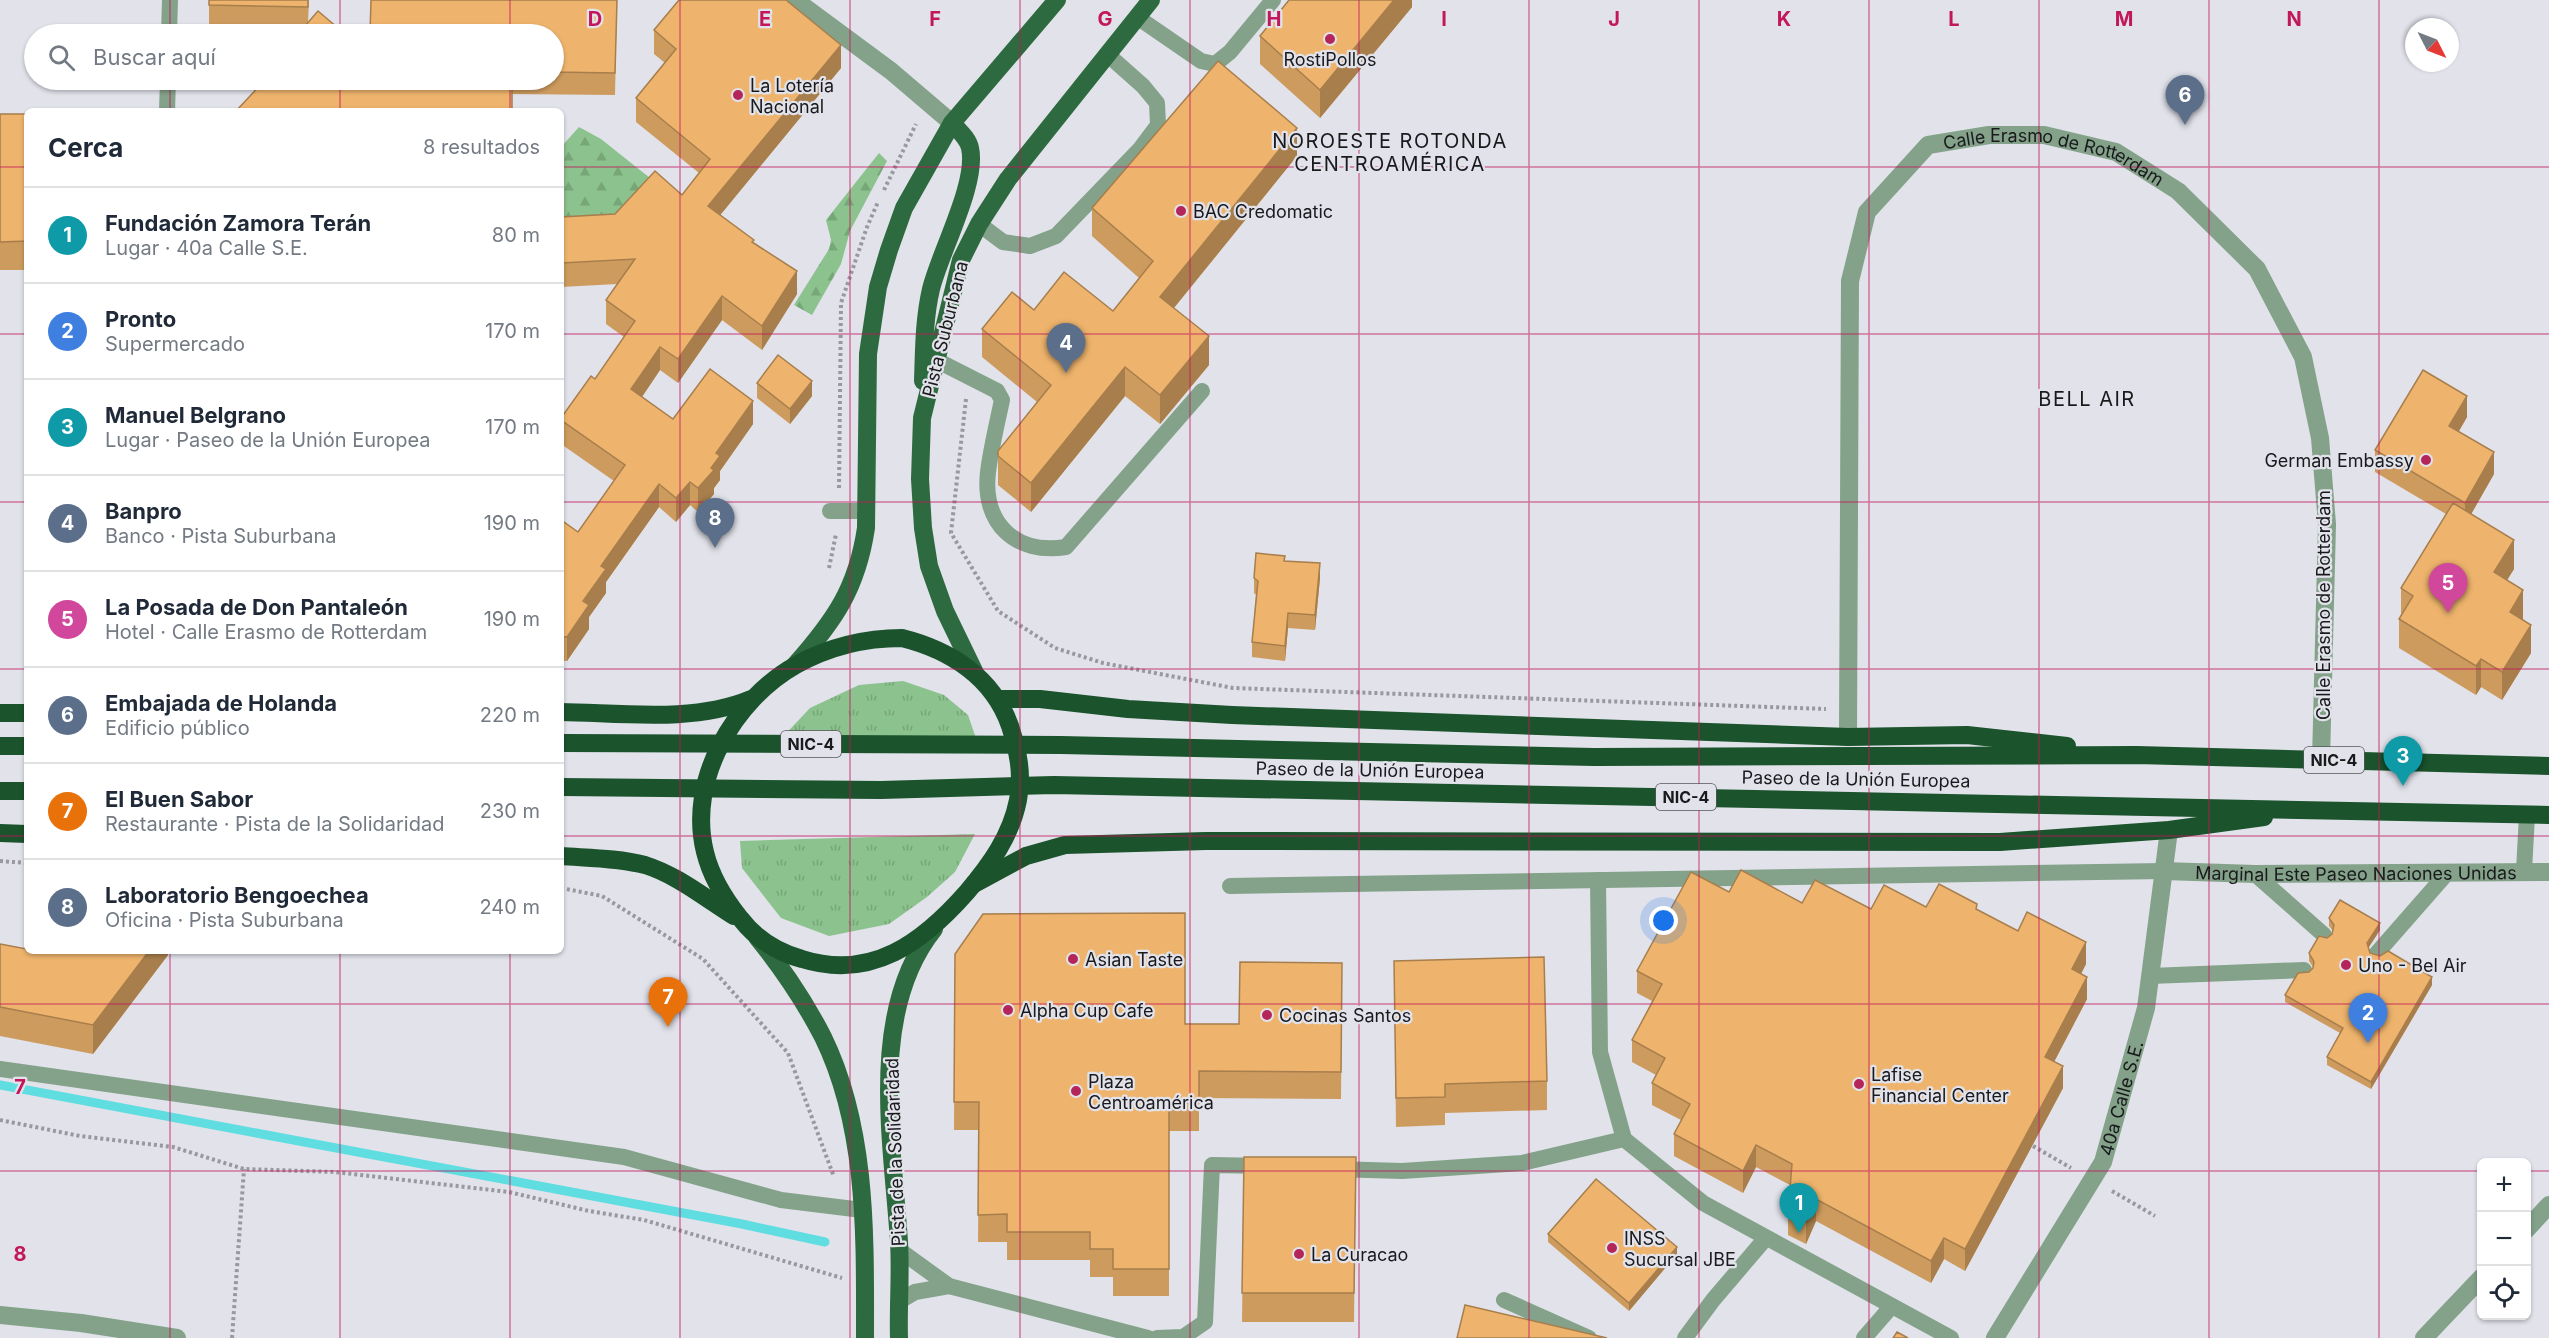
<!DOCTYPE html>
<html lang="es">
<meta charset="utf-8">
<style>
:root{--surface:#fff;--page:#f2f2f3;--text:#1f2937;--muted:#747a83;--line:#e0e1e3;--accent:#d93025}
body{margin:0;font-family:Inter,sans-serif;background:var(--page);color:var(--text)}
.controls{position:absolute;right:18px;bottom:18px;display:grid;overflow:hidden;border-radius:9px;box-shadow:0 2px 4px #0004}
.controls button{width:54px;height:54px;display:grid;place-items:center;padding:0;border:0;border-bottom:2px solid var(--line);background:var(--surface);color:var(--text);font:30px sans-serif}
.compass{position:absolute;left:2405px;top:18px;width:54px;height:54px;border-radius:50%;background:var(--surface);box-shadow:0 2px 4px #0004;rotate:132deg}
.you{position:absolute;left:1664px;top:921px;width:21px;height:21px;margin:-15px;border:4px solid #fff;border-radius:50%;background:#1a73e8;box-shadow:0 0 0 9px #1a73e833}
.badge{display:grid;place-items:center;width:39px;height:39px;border-radius:50%;background:var(--accent);color:#fff;font-size:20px;font-weight:700}
.pin{position:absolute;translate:-50% -50px;filter:drop-shadow(0 2px 3px #0008)}
.pin::after{content:'';position:absolute;top:32px;width:21px;height:18px;background:inherit;clip-path:polygon(0 0,100% 0,50% 100%)}
.list{margin:0;padding:0;list-style:none}
h2{display:flex;justify-content:space-between;align-items:center;height:78px;margin:0;padding:0 24px;font-size:26px}
h2 small{font-size:20px;font-weight:400;color:var(--muted)}
.list li{display:grid;grid-template-columns:39px 1fr auto;gap:18px;align-items:center;box-sizing:border-box;height:96px;padding:0 24px;border-top:2px solid var(--line)}
.list b{display:block;font-size:22px;white-space:nowrap}
.list p{margin:0;font-size:20px;white-space:nowrap;color:var(--muted)}
.list em{font-size:20px;font-style:normal;color:var(--muted)}
.icon{flex:none;width:33px;height:33px;fill:none;stroke:currentColor;stroke-width:2;stroke-linecap:round;stroke-linejoin:round}
.map{position:relative;flex:none;width:2549px;height:1338px;overflow:hidden}
.search{position:absolute;background:var(--surface);box-shadow:0 2px 4px #0004;left:24px;top:24px;width:540px;height:66px;display:flex;align-items:center;gap:15px;box-sizing:border-box;padding:0 21px;border-radius:33px;color:var(--muted);font-size:22px}
.panel{position:absolute;background:var(--surface);box-shadow:0 2px 4px #0004;left:24px;top:108px;width:540px;height:846px;border-radius:9px}
.map>svg:first-child{display:block}
.grass{fill:url(#grass-tufts)}
.forest{fill:url(#forest-firs)}
.lines{fill:none;stroke-linecap:round;stroke-linejoin:round}
.stream{stroke:#5fdde0;stroke-width:9}
.path{stroke:#98999f;stroke-width:4;stroke-dasharray:3 3;stroke-linecap:butt}
.lane{stroke:#83a289;stroke-width:16}
.street{stroke:#83a289;stroke-width:18}
.primary{stroke:#2e6a3f;stroke-width:18}
.highway{stroke:#1a532c;stroke-width:18}
.wall{fill:#cd9b5e}
.shaded-wall{fill:#a77e4c}
.building{fill:#eeb46d;stroke:#a77e4c;stroke-width:1.5}
.grid{fill:none;stroke:#c2185b;stroke-width:1.5;stroke-opacity:0.55}
.poi-dot{fill:#b4265a;stroke:#e1e2ea;stroke-width:2}
.labels{text-anchor:middle;dominant-baseline:central;stroke-width:4.5;stroke-linejoin:round;paint-order:stroke}
.shield{fill:#e1e2ea;stroke:#56565a;stroke-width:1.5}
.shield-label{font-size:16px;font-weight:bold;fill:#1a1a1d}
.poi-label{font-size:18px;fill:#1a1a1d;stroke:#e1e2ea;text-anchor:start}
.street-label{font-size:18px;fill:#1a1a1d;stroke:#e1e2ea}
.neighbourhood-label{font-size:20px;letter-spacing:1.5px;fill:#1a1a1d;stroke:#e1e2ea}
.grid-label{font-size:20px;text-anchor:middle;font-weight:bold;fill:#c2185b;stroke:#e1e2ea;stroke-width:4.5;stroke-linejoin:round;paint-order:stroke}
</style>
<div class="map">
<svg width="2549" height="1338" viewBox="0 0 2549 1338">
<defs>
<pattern id="grass-tufts" width="24" height="20" patternUnits="userSpaceOnUse" patternTransform="scale(1.5)"><rect width="24" height="20" fill="#8bc28d"/><path d="M3 7l-1-3M5 7V3M7 7l1-3M15 17l-1-3M17 17v-4M19 17l1-3" fill="none" stroke="#77a679"/></pattern>
<pattern id="forest-firs" width="22" height="20" patternUnits="userSpaceOnUse" patternTransform="scale(1.5)"><rect width="22" height="20" fill="#8bc28d"/><path d="M5 1l3.5 6h-7zM16 11l3.5 6h-7z" fill="#77a679"/></pattern>
</defs>
<rect width="100%" height="100%" fill="#e1e2ea"/>
<g class="grass">
<path d="M903 681 944 695 968 715 978 744 778 742 810 708 859 685Z"/>
<path d="M975 834 955 872 927 897 889 924 829 936 781 918 742 868 740 841Z"/>
</g>
<g class="forest">
<path d="M579 127 601 139 660 186 615 237 561 240V147Z"/>
<path d="M879 153 887 161 850 231 841 264 812 315 794 305 829 249 831 240 826 220Z"/>
</g>
<g class="lines">
<path class="stream" d="M0 1085 742 1224 825 1242"/>
<g class="path">
<path d="M884 190 916 124"/>
<path d="M966 399 951 533 998 611 1055 648 1103 663 1233 688 1826 709"/>
<path d="M839 488 841 303 867 227 878 202"/>
<path d="M829 568 836 534"/>
<path d="M0 861 27 863"/>
<path d="M561 888 602 896 703 959 788 1053 834 1177"/>
<path d="M0 1120 80 1136 173 1147 244 1169 335 1172 509 1192 589 1211 644 1220 842 1278"/>
<path d="M2033 1146 2071 1168"/>
<path d="M2112 1191 2155 1216"/>
<path d="M232 1338 244 1169"/>
</g>
<g class="lane">
<path d="M1137 17 1201 61 1215 64 1230 52 1273 0"/>
<path d="M169 34 170 0"/>
<path d="M167 111 168 80"/>
<path d="M979 224 1003 242 1030 246 1056 236 1140 149 1158 125 1157 103 1143 86 1107 54"/>
<path d="M936 360 997 391 1002 400C997 424 991 448 988 472 982 524 1016 555 1066 547L1202 391"/>
<path d="M830 511H866"/>
<path d="M2524 871 2527 815"/>
<path d="M2255 874 2324 935"/>
<path d="M1598 880 1600 1052 1624 1139 1703 1203 1951 1338"/>
<path d="M1230 886 2164 871"/>
<path d="M2377 953 2448 872"/>
<path d="M2150 976 2304 970"/>
<path d="M0 1069 624 1157 781 1200 862 1210"/>
<path d="M1334 1169 1402 1171 1522 1163 1624 1139"/>
<path d="M899 1246 902 1252 949 1286 1148 1338"/>
<path d="M1504 1300 1589 1338"/>
<path d="M898 1302 915 1292 949 1286"/>
<path d="M1157 1338 1183 1337 1205 1322 1212 1165 1266 1166"/>
<path d="M1685 1338 1713 1300 1765 1239"/>
<path d="M1864 1338 1891 1307"/>
</g>
<g class="street">
<path d="M795 0 891 71 952 123"/>
<path id="s1" d="M1848 737 1850 281 1867 212 1928 145 1989 135H2044L2116 152 2178 191 2257 269 2303 357 2320 438 2327 524 2321 760"/>
<path id="s2" d="M2164 871 2255 874 2549 872"/>
<path d="M2526 1230 2549 1205"/>
<path d="M0 1315 81 1323 177 1338"/>
<path id="s3" d="M1995 1338 2103 1162 2146 1008 2169 830"/>
<path d="M2424 1338 2482 1277"/>
</g>
<g class="primary">
<path d="M923 381C924 350 924 319 931 289 940 252 978 183 970 148 968 138 958 130 952 123"/>
<path d="M795 665C835 620 857 588 866 528L868 354 878 287 889 250 904 208 952 123 1057 0"/>
<path d="M975 673 945 611 929 566 923 528 920 479 922 418 961 260 979 224 1008 179 1151 0"/>
<path d="M757 937C782 968 805 1002 823 1037 868 1129 865 1238 865 1338"/>
<path d="M899 1338C898 1306 901 1274 899 1242 893 1144 867 1012 934 929"/>
</g>
<g class="highway">
<path d="M902 638C950 650 993 677 1010 726 1018 751 1023 774 1018 800 1011 836 990 865 967 892 923 942 872 981 802 959 776 952 756 939 740 918 724 898 711 877 705 852 687 780 734 700 796 665 828 647 866 638 902 638Z"/>
<path d="M998 699H1040L1128 709 1232 715 1848 737 1967 735 2067 746"/>
<path d="M561 712C622 713 694 723 751 699"/>
<path d="M0 713H27"/>
<path d="M561 743 1061 745 1594 757 2137 755 2549 766"/>
<path d="M0 746H27"/>
<path d="M561 787 881 790 1054 785 2549 815"/>
<path d="M0 791H27"/>
<path d="M0 833 27 834"/>
<path d="M561 856C588 858 618 858 645 865 677 875 705 898 734 916"/>
<path d="M974 884 1026 856 1065 845 1206 841 2000 842 2169 830 2264 817"/>
</g>
</g>
<g class="wall">
<path d="M209 0H309L308 23 303 29 209 27Z"/>
<path d="M617 0 615 95 512 94 265 80H554V34Z"/>
<path d="M1412 0V7L1320 118 1260 64V36Z"/>
<path d="M654 30 841 68 720 215 754 244 797 294 762 350 722 320 678 383 660 370 642 397 673 419 753 424 720 471V480L714 488V494L698 512 690 505 676 522 659 507 606 582V593L589 617V629L567 661H561V520L578 532 614 481 561 444V418L595 379 624 337 606 324V300L617 284 561 287V217L615 214 682 195 699 173 636 122V98L665 63 654 54Z"/>
<rect x="0" y="114" width="27" height="156"/>
<path d="M1297 156 1174 308 1209 365 1160 424 1125 396 1031 512 998 485V451L1037 402 982 357V329L1034 310 1113 311 1139 278 1092 236V208Z"/>
<path d="M757 383 812 396 790 424 757 398Z"/>
<path d="M2467 417 2459 431 2494 474 2471 514 2514 569 2507 580 2523 619 2531 653 2502 700 2481 687 2476 695 2399 648V619L2401 616V588L2446 514 2375 472V450Z"/>
<path d="M1254 578H1320L1315 630 1288 628 1285 661 1252 657V642L1256 595 1254 593Z"/>
<path d="M1729 892 1802 903 1871 909 1926 907 1977 910 2086 964 2081 974 2087 999 2054 1062 2063 1088 1965 1271 1944 1259 1931 1283 1816 1221 1806 1244 1788 1235V1213L1790 1185 1756 1167 1743 1193 1674 1156V1134L1681 1120 1652 1105V1083L1656 1075 1632 1062V1040L1652 1001 1637 993V971Z"/>
<path d="M2329 918 2380 930 2368 948 2370 953 2432 985 2371 1089 2327 1065V1057L2340 1033 2285 1002V995L2313 967 2309 961V953L2327 938 2332 934 2333 931 2329 926Z"/>
<path d="M0 944 49 953 168 951V955L93 1054 0 1036Z"/>
<path d="M955 954 1185 1024H1239L1342 990 1341 1099 1199 1098V1131H1169V1296H1113V1277H1090V1260H1007V1242H978L979 1130H954Z"/>
<path d="M1394 961 1547 1081V1110L1445 1113V1125L1396 1127Z"/>
<path d="M1244 1157H1356L1354 1322H1242Z"/>
<path d="M1548 1234 1677 1254 1629 1311 1548 1242Z"/>
</g>
<g class="shaded-wall">
<path d="M1394 0H1412V7L1320 118V90Z"/>
<path d="M841 45V68L708 230V206Z"/>
<path d="M1297 128V156L1160 325V297Z"/>
<path d="M797 271V294L762 350V326Z"/>
<path d="M722 296V320L678 383V359Z"/>
<path d="M1209 336V365L1160 424V395Z"/>
<path d="M660 347V370L631 413V389Z"/>
<path d="M1125 367V396L1031 512V483Z"/>
<path d="M812 381V396L790 424V409Z"/>
<path d="M2467 396V417L2449 448V426Z"/>
<path d="M753 401V424L720 471V480L714 488V494L698 512V488L711 468 716 453Z"/>
<path d="M2494 452V474L2465 525V503Z"/>
<path d="M690 482V505L676 522V498Z"/>
<path d="M659 484V507L606 582V593L589 617V629L567 661V637L601 566Z"/>
<path d="M2514 540V569L2494 601V572Z"/>
<path d="M1320 563V578L1315 630V615Z"/>
<path d="M2523 590V619L2510 641V612Z"/>
<path d="M1288 613V628L1285 661V646Z"/>
<path d="M2531 625V653L2502 700V672Z"/>
<path d="M2481 659V687L2476 695V666Z"/>
<path d="M2380 923V930L2367 950V943Z"/>
<path d="M2086 942V964L2072 991V969Z"/>
<path d="M149 951H168V955L93 1054V1025Z"/>
<path d="M2087 977V999L2045 1079V1057Z"/>
<path d="M2432 977V985L2371 1089V1082Z"/>
<path d="M2063 1066V1088L1965 1271V1249Z"/>
<path d="M1756 1145V1167L1743 1193V1171Z"/>
<path d="M1816 1199V1221L1806 1244V1222Z"/>
<path d="M1944 1238V1259L1931 1283V1261Z"/>
<path d="M1677 1247V1254L1629 1311V1303Z"/>
</g>
<g class="building">
<path d="M209 0H308V7L209 5Z"/>
<path d="M371 0H617L615 73 554 72V34H370Z"/>
<path d="M679 0H786L841 45 708 206 754 240 752 242 797 271 762 326 722 296 678 359 660 347 631 389 673 419 710 369 753 401 716 453 720 456 711 468 714 470 698 488 690 482 676 498 659 484 601 566 606 569 583 601 589 605 567 637H561V520L578 532 625 465 561 420V418L591 376 595 379 635 321 606 300 635 259 561 263V217L615 214 655 171 682 195 710 159 636 98 676 49 654 30Z"/>
<path d="M1289 0H1394L1320 90 1260 36Z"/>
<path d="M318 11 345 34H298Z"/>
<path d="M1218 61 1297 128 1160 297 1209 336 1160 395 1125 367 1031 483 998 456V451L1051 385 982 329 1012 292 1034 310 1064 272 1113 311 1153 261 1092 208Z"/>
<path d="M265 80H512V111H236Z"/>
<path d="M0 114H27V241L0 242Z"/>
<path d="M778 355 812 381 790 409 757 383Z"/>
<path d="M2423 370 2467 396 2449 426 2494 452 2465 503 2375 450Z"/>
<path d="M2453 503 2514 540 2494 572 2523 590 2510 612 2531 625 2502 672 2481 659 2476 666 2399 619 2413 596 2401 588Z"/>
<path d="M1256 553 1285 556 1284 561 1320 563 1315 615 1288 613 1285 646 1252 642 1258 581 1254 578Z"/>
<path d="M1741 870 1802 903 1815 880 1871 909 1884 885 1926 907 1939 884 1977 904 1976 909 2018 931 2027 912 2086 942 2072 969 2087 977 2045 1057 2063 1066 1965 1249 1944 1238 1931 1261 1816 1199 1806 1222 1788 1213 1792 1164 1756 1145 1743 1171 1674 1134 1690 1104 1652 1083 1665 1058 1632 1040 1662 984 1637 971 1691 872 1729 892Z"/>
<path d="M2340 900 2380 923 2367 943 2370 953 2380 956 2388 951 2432 977 2371 1082 2327 1057 2343 1028 2285 995 2298 973 2309 972 2313 968 2314 962 2309 953 2319 936 2327 938 2332 934 2334 925 2329 918Z"/>
<path d="M1185 913V1024H1239L1240 962 1342 963 1341 1072 1199 1071V1103H1169V1269H1113V1249H1090V1232H1007V1214L978 1215 979 1102H954L955 954 983 914Z"/>
<path d="M0 944 27 949V951H39L49 953 51 951H149L93 1025 0 1007Z"/>
<path d="M1544 957 1547 1081 1445 1084V1097L1396 1098 1394 961Z"/>
<path d="M1244 1157H1356L1354 1293H1242Z"/>
<path d="M1596 1179 1677 1247 1629 1303 1548 1234Z"/>
<path d="M1465 1305 1607 1338H1457Z"/>
<path d="M1897 1332 1908 1338H1893Z"/>
</g>
<path class="grid" d="M170 0V34M340 0V34M510 0V34M680 0V1338M850 0V1338M1020 0V1338M1190 0V1338M1359 0V1338M1529 0V1338M1699 0V1338M1869 0V1338M2039 0V1338M2209 0V1338M2379 0V1338M170 80V111M340 80V111M510 80V111M0 167H27M561 167H2549M0 334H27M561 334H2549M0 502H27M561 502H2549M0 669H27M561 669H2549M0 836H27M561 836H2549M170 951V1338M340 951V1338M510 951V1338M0 1004H2549M0 1171H2482M2526 1171H2549"/>
<g class="poi-dot">
<circle cx="1330" cy="39" r="6"/>
<circle cx="738" cy="95" r="6"/>
<circle cx="1181" cy="211" r="6"/>
<circle cx="2426" cy="460" r="6"/>
<circle cx="1073" cy="959" r="6"/>
<circle cx="2346" cy="965" r="6"/>
<circle cx="1008" cy="1010" r="6"/>
<circle cx="1267" cy="1015" r="6"/>
<circle cx="1859" cy="1084" r="6"/>
<circle cx="1076" cy="1091" r="6"/>
<circle cx="1612" cy="1248" r="6"/>
<circle cx="1299" cy="1254" r="6"/>
</g>
<g class="labels">
<g class="shield">
<rect x="781" y="731" width="60" height="26" rx="4.5"/>
<rect x="2304" y="747" width="60" height="26" rx="4.5"/>
<rect x="1656" y="784" width="60" height="26" rx="4.5"/>
</g>
<g class="shield-label">
<text x="811" y="744">NIC-4</text>
<text x="2334" y="760">NIC-4</text>
<text x="1686" y="797">NIC-4</text>
</g>
<g class="poi-label">
<text x="1330" y="59" text-anchor="middle">RostiPollos</text>
<text x="750" y="85">La Lotería<tspan x="750" dy="21">Nacional</tspan></text>
<text x="1193" y="211">BAC Credomatic</text>
<text x="2414" y="460" text-anchor="end">German Embassy</text>
<text x="1085" y="959">Asian Taste</text>
<text x="2358" y="965">Uno - Bel Air</text>
<text x="1020" y="1010">Alpha Cup Cafe</text>
<text x="1279" y="1015">Cocinas Santos</text>
<text x="1871" y="1074">Lafise<tspan x="1871" dy="21">Financial Center</tspan></text>
<text x="1088" y="1081">Plaza<tspan x="1088" dy="21">Centroamérica</tspan></text>
<text x="1624" y="1238">INSS<tspan x="1624" dy="21">Sucursal JBE</tspan></text>
<text x="1311" y="1254">La Curacao</text>
</g>
<g class="street-label">
<text stroke="none"><textPath href="#s1" startOffset="748">Calle Erasmo de Rotterdam</textPath></text>
<text transform="translate(945 329) rotate(-76)">Pista Suburbana</text>
<text transform="translate(2323 605) rotate(-90)">Calle Erasmo de Rotterdam</text>
<text transform="translate(1370 770) rotate(1)">Paseo de la Unión Europea</text>
<text transform="translate(1856 779) rotate(1)">Paseo de la Unión Europea</text>
<text stroke="none"><textPath href="#s2" startOffset="192">Marginal Este Paseo Naciones Unidas</textPath></text>
<text stroke="none"><textPath href="#s3" startOffset="273">40a Calle S.E.</textPath></text>
<text transform="translate(895 1152) rotate(-92)">Pista de la Solidaridad</text>
</g>
<g class="neighbourhood-label">
<text x="1390" y="141">NOROESTE ROTONDA<tspan x="1390" dy="23">CENTROAMÉRICA</tspan></text>
<text x="2087" y="399">BELL AIR</text>
</g>
</g>
<g class="grid-label">
<text x="595" y="26">D</text>
<text x="765" y="26">E</text>
<text x="935" y="26">F</text>
<text x="1105" y="26">G</text>
<text x="1274" y="26">H</text>
<text x="1444" y="26">I</text>
<text x="1614" y="26">J</text>
<text x="1784" y="26">K</text>
<text x="1954" y="26">L</text>
<text x="2124" y="26">M</text>
<text x="2294" y="26">N</text>
<text x="20" y="1094">7</text>
<text x="20" y="1261">8</text>
</g>
</svg>
<div class="controls">
<button>+</button>
<button>−</button>
<button><svg class="icon" aria-label="locate" viewBox="0 0 24 24"><circle cx="12" cy="12" r="6"/><path d="M12 2v4M12 18v4M2 12h4M18 12h4"/></svg></button>
</div>
<svg class="compass" viewBox="-18 -18 36 36"><path d="M0-13l5 13h-10z" fill="#e53935"/><path d="M0 13l5-13h-10z" fill="#747a83"/></svg>
<div class="you"></div>
<div class="pin badge" style="left:1799px;top:1233px;background:#0f9aa8">1</div>
<div class="pin badge" style="left:2368px;top:1043px;background:#3f7fe0">2</div>
<div class="pin badge" style="left:2403px;top:786px;background:#0f9aa8">3</div>
<div class="pin badge" style="left:1066px;top:373px;background:#5c6f8a">4</div>
<div class="pin badge" style="left:2448px;top:613px;background:#d1479c">5</div>
<div class="pin badge" style="left:2185px;top:125px;background:#5c6f8a">6</div>
<div class="pin badge" style="left:668px;top:1027px;background:#e8710a">7</div>
<div class="pin badge" style="left:715px;top:548px;background:#5c6f8a">8</div>
<div class="search"><svg class="icon" aria-label="search" viewBox="0 0 24 24"><circle cx="10" cy="10" r="6"/><path d="M15 15l6 6"/></svg>Buscar aquí</div>
<section class="panel">
<h2>Cerca<small>8 resultados</small></h2>
<ul class="list">
<li><span class="badge" style="background:#0f9aa8">1</span><div><b>Fundación Zamora Terán</b><p>Lugar · 40a Calle S.E.</p></div><em>80 m</em></li>
<li><span class="badge" style="background:#3f7fe0">2</span><div><b>Pronto</b><p>Supermercado</p></div><em>170 m</em></li>
<li><span class="badge" style="background:#0f9aa8">3</span><div><b>Manuel Belgrano</b><p>Lugar · Paseo de la Unión Europea</p></div><em>170 m</em></li>
<li><span class="badge" style="background:#5c6f8a">4</span><div><b>Banpro</b><p>Banco · Pista Suburbana</p></div><em>190 m</em></li>
<li><span class="badge" style="background:#d1479c">5</span><div><b>La Posada de Don Pantaleón</b><p>Hotel · Calle Erasmo de Rotterdam</p></div><em>190 m</em></li>
<li><span class="badge" style="background:#5c6f8a">6</span><div><b>Embajada de Holanda</b><p>Edificio público</p></div><em>220 m</em></li>
<li><span class="badge" style="background:#e8710a">7</span><div><b>El Buen Sabor</b><p>Restaurante · Pista de la Solidaridad</p></div><em>230 m</em></li>
<li><span class="badge" style="background:#5c6f8a">8</span><div><b>Laboratorio Bengoechea</b><p>Oficina · Pista Suburbana</p></div><em>240 m</em></li>
</ul>
</section>
</div>
